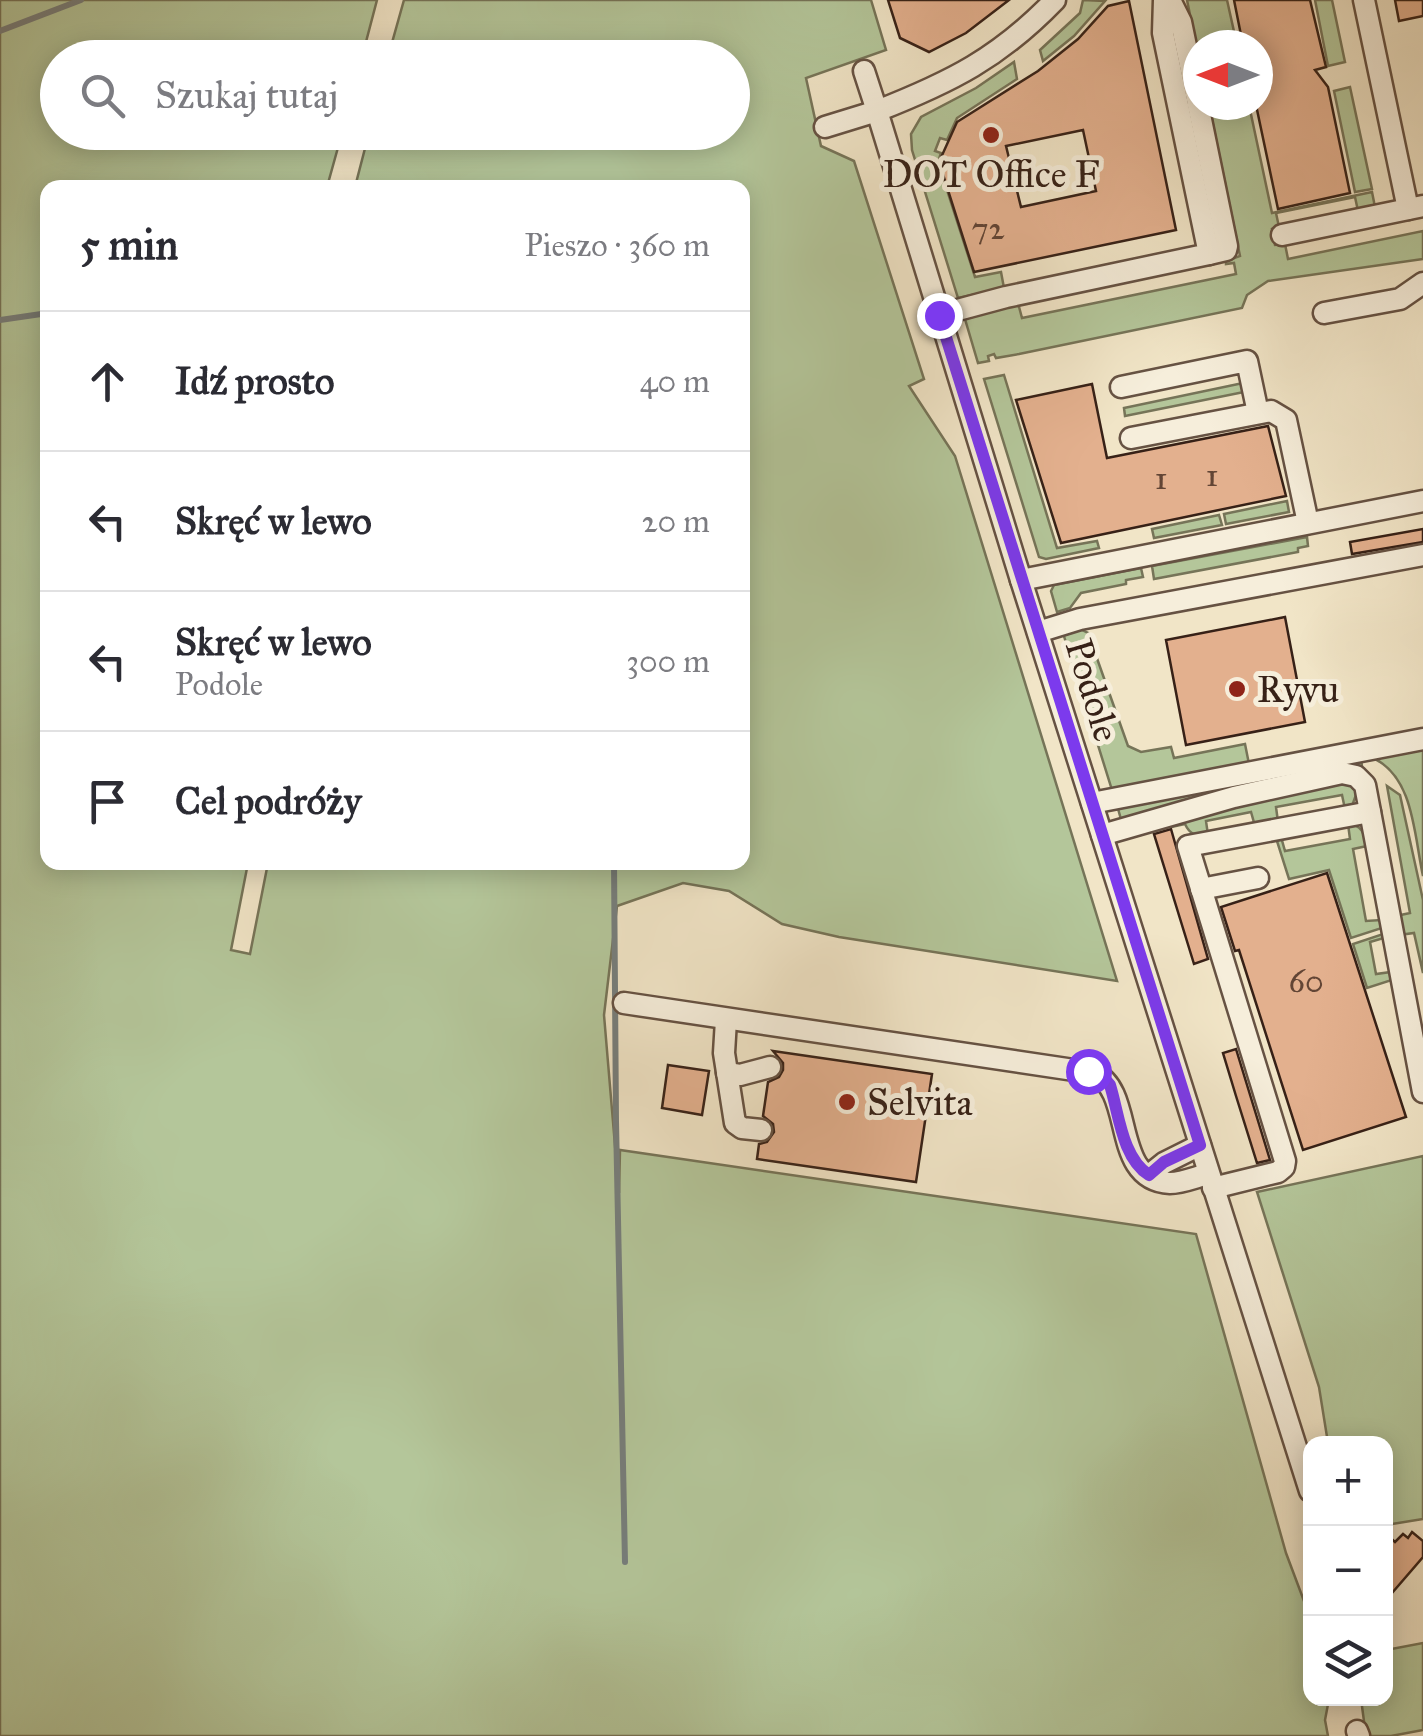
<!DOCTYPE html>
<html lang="pl">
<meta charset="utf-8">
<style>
:root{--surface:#fff;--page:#f7f7f7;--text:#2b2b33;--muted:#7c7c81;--line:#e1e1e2}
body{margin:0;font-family:"IM FELL Great Primer",serif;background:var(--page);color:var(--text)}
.controls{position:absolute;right:30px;bottom:30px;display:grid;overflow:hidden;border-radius:20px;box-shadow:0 5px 25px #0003}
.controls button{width:90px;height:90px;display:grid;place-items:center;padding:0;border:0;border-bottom:2px solid var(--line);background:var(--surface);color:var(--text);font:50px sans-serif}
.compass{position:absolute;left:1183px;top:30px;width:90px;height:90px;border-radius:50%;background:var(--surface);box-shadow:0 5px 25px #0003;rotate:270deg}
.stop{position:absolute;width:30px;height:30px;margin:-22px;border:8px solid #7c3aed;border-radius:50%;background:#fff}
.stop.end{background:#7c3aed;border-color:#fff;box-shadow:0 2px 10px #0008}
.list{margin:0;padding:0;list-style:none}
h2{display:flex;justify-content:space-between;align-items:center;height:130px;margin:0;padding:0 40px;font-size:42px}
h2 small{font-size:32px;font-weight:400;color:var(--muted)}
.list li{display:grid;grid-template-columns:65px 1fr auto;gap:30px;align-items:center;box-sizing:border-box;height:140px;padding:0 40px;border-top:2px solid var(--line)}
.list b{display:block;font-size:38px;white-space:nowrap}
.list p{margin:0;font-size:32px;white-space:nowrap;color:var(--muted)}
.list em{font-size:32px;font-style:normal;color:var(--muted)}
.icon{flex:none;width:55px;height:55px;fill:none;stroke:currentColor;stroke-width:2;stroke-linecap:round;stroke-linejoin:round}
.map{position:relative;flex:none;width:1423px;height:1736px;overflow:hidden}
.search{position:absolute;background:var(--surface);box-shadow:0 5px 25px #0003;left:40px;top:40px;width:710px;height:110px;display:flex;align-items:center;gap:25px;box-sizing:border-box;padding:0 35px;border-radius:55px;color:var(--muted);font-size:38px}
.panel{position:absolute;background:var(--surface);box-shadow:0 5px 25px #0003;left:40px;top:180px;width:710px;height:690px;border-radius:20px}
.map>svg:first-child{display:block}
.green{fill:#b4c69a;stroke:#767458;stroke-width:2.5}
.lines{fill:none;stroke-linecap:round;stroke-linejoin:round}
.stream{stroke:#767e7c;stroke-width:6}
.building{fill:#e3b08e;stroke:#372117;stroke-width:2.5;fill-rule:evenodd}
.minor-casing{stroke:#665243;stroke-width:25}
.minor{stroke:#f6eedb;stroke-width:20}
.route{stroke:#7c3aed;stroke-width:12}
.poi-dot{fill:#8f2418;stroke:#f6eedb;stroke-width:4}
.labels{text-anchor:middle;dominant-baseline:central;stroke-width:10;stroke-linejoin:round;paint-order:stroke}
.number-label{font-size:32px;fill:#624535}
.poi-label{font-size:38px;fill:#372117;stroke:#f6eedb;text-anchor:start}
.street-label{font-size:38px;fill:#372117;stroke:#f6eedb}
</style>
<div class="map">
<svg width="1423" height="1736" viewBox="0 0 1423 1736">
<rect width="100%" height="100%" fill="#f1e5c7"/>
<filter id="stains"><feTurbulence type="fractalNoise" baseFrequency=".002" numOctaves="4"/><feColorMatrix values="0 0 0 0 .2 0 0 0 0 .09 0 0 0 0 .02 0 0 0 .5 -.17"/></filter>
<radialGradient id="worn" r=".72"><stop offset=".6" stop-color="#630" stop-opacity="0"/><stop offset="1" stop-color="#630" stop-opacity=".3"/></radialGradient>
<g class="green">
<path d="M0 0H377L362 57 58 58V132L342 133 327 187 48 188V862L248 863 231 950 250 954 268 863 742 862V188L355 187 369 133 732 132V58L388 57 404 0H871L886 50 806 78 821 146 854 161 924 379 909 386 955 456 1117 981 839 937 782 924 729 891 683 883 617 906 604 1015 619 1193 620 1150 1196 1234 1286 1553 1310 1617V1698L1329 1699 1325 1720 1328 1736H0Z"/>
<path d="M1083 0 1105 1 1074 36 1043 61 1040 50 1080 13Z"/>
<path d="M1187 0H1227L1237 45H1198V54Z"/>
<path d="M1315 0H1332L1345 62 1328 66Z"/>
<path d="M1014 62 1017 79 957 118 947 140 940 138 935 151 941 153 938 162 975 277 1001 272 1004 288 958 298 912 150 911 134 921 117 976 88Z"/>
<path d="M1350 87 1372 189 1355 192 1334 91Z"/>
<path d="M1209 105H1249L1272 213 1372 192 1375 207 1358 211 1355 197 1276 213 1279 227 1272 229 1275 245 1285 244 1288 259 1423 231V259L1268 281 1247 295 1242 308 1019 354 996 358 994 354 988 356 989 361 978 363 965 319 1018 303 1022 318 1236 274 1234 263 1226 264V261L1240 256Z"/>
<path d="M1004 375 1057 548 1097 541 1099 548 1046 559 1039 557 984 379Z"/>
<path d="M1243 383 1244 392 1125 416 1124 408Z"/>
<path d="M1287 501 1289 512 1226 524 1224 514Z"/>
<path d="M1219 515 1222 525 1154 538 1152 529Z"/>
<path d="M1307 537 1308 546 1298 548V552L1154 579 1152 566Z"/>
<path d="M1141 568 1143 577 1126 580V584L1081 593 1070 608 1057 612 1051 591 1054 585Z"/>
<path d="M1080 629 1088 633 1128 746 1141 752 1171 747 1174 758 1245 744 1249 764 1112 790 1063 633Z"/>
<path d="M1423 748V876C1414 835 1414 777 1373 758Z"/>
<path d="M1361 758 1363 775 1122 823 1117 805Z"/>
<path d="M1346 781 1357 792 1352 806 1345 809 1342 795 1276 807 1278 822 1255 826 1251 812 1206 821 1208 835C1196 836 1190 835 1185 824L1171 827 1169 822Z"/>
<path d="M1387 786 1400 795 1423 900V973L1414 933 1399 935 1396 916 1410 913Z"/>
<path d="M1348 824C1362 825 1364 833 1367 846L1353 849 1366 921 1381 920 1382 928 1351 938 1329 870 1289 879 1276 838 1281 837 1285 851 1350 839Z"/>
<path d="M1383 934 1384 938 1370 942 1376 974 1391 972 1392 980 1367 988 1353 944Z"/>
<path d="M1423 1156V1519L1386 1525V1444L1328 1443 1319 1387 1257 1192Z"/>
<path d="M1423 1643V1730L1391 1736H1366L1361 1699 1386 1698V1650Z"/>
</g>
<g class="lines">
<g class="stream">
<path d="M0 31 81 0"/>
<path d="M0 320 48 313"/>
<path d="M614 862 616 1121 625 1562"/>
</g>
</g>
<g class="building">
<path d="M888 0H1009L966 33 929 52 900 38Z"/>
<path d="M1234 0H1310L1326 67 1315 70 1328 87 1350 193 1278 209 1256 105 1258 45H1243Z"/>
<path d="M1395 0H1423V16L1399 21Z"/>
<path d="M1129 1 1176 230 974 272 939 162 957 122 1038 71 1078 39 1108 6ZM1083 130 1096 191 1021 207 1006 146Z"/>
<path d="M1092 384 1107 458 1268 426 1286 496 1061 543 1016 400Z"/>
<path d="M1423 529V542L1352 554 1350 542Z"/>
<path d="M1285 617 1305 722 1186 745 1166 640Z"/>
<path d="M1171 829 1208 959 1194 964 1154 834Z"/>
<path d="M1327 873 1406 1117 1303 1150 1239 950 1235 951 1221 907Z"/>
<path d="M1236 1049 1270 1160 1257 1163 1236 1096 1223 1053Z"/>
<path d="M773 1051 932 1074 916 1182 757 1159 759 1144 767 1142 774 1132 773 1124 763 1116 768 1082 779 1077 783 1070V1063Z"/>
<path d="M668 1065 709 1071 702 1115 662 1108Z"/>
<path d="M1412 1532 1423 1541V1557L1386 1600V1534L1395 1542 1403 1534 1408 1538Z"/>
</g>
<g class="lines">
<defs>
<g id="minor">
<path d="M1055 0C999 58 951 82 877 111L1021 580 1310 1491"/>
<path d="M1170 0 1181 22 1198 104"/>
<path d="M1364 0 1408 209"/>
<path d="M1198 105 1227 246 1226 250 1209 254"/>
<path d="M825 127 877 111 864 71"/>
<path d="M1282 235 1423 206"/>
<path d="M1324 313 1400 299 1423 283"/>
<path d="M939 315 1006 297 1209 254 1163 33 1164 0"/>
<path d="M1121 387 1247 361 1258 413"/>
<path d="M1131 438 1271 411 1286 420 1308 523"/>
<path d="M1021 580 1423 501"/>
<path d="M1038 632 1080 619 1423 555"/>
<path d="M1092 803 1423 739"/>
<path d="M1102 835 1234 797 1342 773 1356 776 1365 785 1423 1092"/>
<path d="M1201 889 1258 878"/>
<path d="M624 1003 1094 1073C1136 1092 1110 1180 1170 1183 1182 1183 1196 1177 1208 1174"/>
<path d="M726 1020 724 1053 735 1123 742 1128 761 1130"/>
<path d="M727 1073 740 1075 770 1067"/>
<path d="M1149 1175 1164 1163 1200 1145"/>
<path d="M1213 1188 1278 1172 1284 1167 1285 1161 1188 846 1370 812"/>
<path d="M1357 1731 1359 1736"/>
</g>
</defs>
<use href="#minor" class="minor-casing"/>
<use href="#minor" class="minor"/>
</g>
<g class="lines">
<path class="route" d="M939 315 1200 1145 1164 1162 1149 1175C1122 1158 1119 1114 1110 1085L1104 1078 1088 1071"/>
</g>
<g class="poi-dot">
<circle cx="991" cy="135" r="10"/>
<circle cx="1237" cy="689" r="10"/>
<circle cx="847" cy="1102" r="10"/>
</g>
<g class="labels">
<g class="number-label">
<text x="988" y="228">72</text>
<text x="1212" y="475">1</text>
<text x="1161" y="478">1</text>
<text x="1306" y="981">60</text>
</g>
<g class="poi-label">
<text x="991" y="174" text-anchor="middle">DOT Office F</text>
<text x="1257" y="689">Ryvu</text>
<text x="867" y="1102">Selvita</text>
</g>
<g class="street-label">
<text transform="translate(1093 690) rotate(73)">Podole</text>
</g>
</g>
<rect width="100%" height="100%" filter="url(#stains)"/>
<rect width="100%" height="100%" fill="url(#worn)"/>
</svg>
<div class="controls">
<button>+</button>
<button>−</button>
<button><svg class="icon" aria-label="layers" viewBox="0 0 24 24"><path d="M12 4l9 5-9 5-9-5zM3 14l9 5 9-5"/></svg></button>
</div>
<svg class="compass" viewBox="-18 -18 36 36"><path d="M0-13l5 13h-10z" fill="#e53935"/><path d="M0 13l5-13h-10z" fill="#7c7c81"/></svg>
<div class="stop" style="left:1088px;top:1071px"></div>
<div class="stop end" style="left:939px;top:315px"></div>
<div class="search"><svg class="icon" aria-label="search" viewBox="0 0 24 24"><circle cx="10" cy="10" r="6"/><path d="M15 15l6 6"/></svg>Szukaj tutaj</div>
<section class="panel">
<h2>5 min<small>Pieszo · 360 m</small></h2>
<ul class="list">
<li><svg class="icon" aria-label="ahead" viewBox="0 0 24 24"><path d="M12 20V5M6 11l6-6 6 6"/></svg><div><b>Idź prosto</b></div><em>40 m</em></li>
<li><svg class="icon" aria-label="left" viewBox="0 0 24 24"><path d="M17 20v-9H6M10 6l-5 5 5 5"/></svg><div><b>Skręć w lewo</b></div><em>20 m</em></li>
<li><svg class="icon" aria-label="left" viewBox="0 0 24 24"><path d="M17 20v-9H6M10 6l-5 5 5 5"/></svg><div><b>Skręć w lewo</b><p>Podole</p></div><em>300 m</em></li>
<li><svg class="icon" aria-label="arrive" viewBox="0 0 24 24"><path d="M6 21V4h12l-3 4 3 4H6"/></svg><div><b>Cel podróży</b></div></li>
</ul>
</section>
</div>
